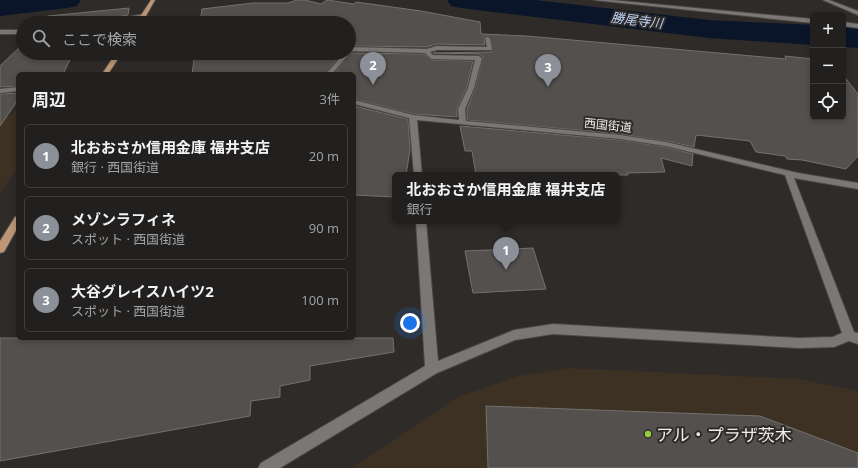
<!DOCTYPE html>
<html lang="ja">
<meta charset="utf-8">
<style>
:root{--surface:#22201f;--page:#2a2828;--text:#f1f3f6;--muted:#a2a3a4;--line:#3f3e3d;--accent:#8c9099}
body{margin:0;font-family:"Open Sans","Noto Sans JP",sans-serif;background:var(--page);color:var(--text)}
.controls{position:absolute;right:12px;top:12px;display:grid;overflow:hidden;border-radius:6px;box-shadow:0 2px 6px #0003}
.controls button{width:36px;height:36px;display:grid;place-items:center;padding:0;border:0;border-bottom:1px solid var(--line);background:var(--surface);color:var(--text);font:20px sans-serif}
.you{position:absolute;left:410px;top:323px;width:14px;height:14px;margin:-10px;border:3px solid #fff;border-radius:50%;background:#1a73e8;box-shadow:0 0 0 6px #1a73e833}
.badge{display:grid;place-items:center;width:26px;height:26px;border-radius:50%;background:var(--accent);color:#fff;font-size:13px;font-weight:700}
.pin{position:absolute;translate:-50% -33px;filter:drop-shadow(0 1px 2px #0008)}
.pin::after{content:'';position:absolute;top:21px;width:14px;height:12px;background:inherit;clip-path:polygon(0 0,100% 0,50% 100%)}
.popup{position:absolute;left:392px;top:172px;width:228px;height:52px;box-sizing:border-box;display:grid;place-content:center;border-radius:6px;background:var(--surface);filter:drop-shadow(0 1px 3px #0005);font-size:13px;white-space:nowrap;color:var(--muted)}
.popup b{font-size:15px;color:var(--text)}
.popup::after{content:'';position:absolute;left:50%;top:100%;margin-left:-8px;border:8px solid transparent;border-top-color:var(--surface)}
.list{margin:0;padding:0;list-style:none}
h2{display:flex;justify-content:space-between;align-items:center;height:52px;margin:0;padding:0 16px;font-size:17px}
h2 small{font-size:13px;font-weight:400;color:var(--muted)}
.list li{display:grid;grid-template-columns:26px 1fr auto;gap:12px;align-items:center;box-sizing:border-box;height:64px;margin:0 8px 8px;padding:0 8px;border:1px solid var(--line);border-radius:6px}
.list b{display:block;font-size:15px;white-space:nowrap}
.list p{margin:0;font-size:13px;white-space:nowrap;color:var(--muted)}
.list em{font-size:13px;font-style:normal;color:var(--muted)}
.icon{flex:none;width:22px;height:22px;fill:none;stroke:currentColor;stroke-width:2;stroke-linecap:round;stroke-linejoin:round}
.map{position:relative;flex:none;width:858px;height:468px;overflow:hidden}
.search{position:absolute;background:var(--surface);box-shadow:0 2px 6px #0003;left:16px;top:16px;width:340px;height:44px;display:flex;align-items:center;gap:10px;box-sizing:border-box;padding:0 14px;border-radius:22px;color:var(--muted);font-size:15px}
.panel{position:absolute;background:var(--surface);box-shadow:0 2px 6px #0003;left:16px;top:72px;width:340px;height:268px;border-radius:6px}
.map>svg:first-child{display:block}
.commercial{fill:#3c3122}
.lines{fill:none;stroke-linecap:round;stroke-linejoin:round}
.river{fill:#0a1529;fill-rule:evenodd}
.building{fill:#53504d;stroke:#74716e}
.minor-casing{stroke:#4a4746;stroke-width:2}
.major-casing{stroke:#4a4746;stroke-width:2}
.minor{fill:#7b7775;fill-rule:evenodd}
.major{fill:#bc9676;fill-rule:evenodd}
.poi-dot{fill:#95cc3b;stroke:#2e2b29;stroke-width:1.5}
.labels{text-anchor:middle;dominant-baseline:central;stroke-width:4;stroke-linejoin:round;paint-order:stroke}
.far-street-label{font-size:12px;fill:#efedec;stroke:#2e2b29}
.far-water-label{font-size:13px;font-style:italic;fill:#bdd2f9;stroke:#2e2b29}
.near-poi-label{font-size:17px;fill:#efedec;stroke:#2e2b29;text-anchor:start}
</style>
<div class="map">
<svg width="858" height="468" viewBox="0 0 858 468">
<rect width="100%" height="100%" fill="#2e2b29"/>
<g class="commercial">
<path d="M16 111H18V167L0 193V117L11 115Z"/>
<path d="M568 368 798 379 858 391V468H352L458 397 519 376Z"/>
</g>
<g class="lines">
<g class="river">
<path d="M0 0H81L77 6 67 8 0 16Z"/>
<path d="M447 0H535L709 20 813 25V45L709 38 461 8 451 6Z"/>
<path d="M843 27 858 28V48L843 47Z"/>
</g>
</g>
<g class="building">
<path d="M297 0H305L321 4 327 0 354 4 356 2 421 11 480 22 481 34 527 36 786 59 785 56 813 59V117H843V75L858 94V156L846 169 802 160 787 159 785 156 756 152 750 141 696 135 694 147 666 141 620 134 467 120V109L475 88 483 57 479 54 433 53 492 52 493 50 490 37 484 36 485 45 436 44 427 47 349 46V23H245L241 20H214L210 23H200L202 9 253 3H288Z"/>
<path d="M129 8 128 15 92 22 91 23H40L48 16Z"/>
<path d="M23 44V53H78L73 54 63 74H18V86L0 87V66Z"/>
<path d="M195 53H342L325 74H192Z"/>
<path d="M350 53 424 54 431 60 473 61 467 87 457 108V117L413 114 354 99V74H334Z"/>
<path d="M18 93V100L0 126V94Z"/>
<path d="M354 106 408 119 410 150 406 175H395V197L354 195Z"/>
<path d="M460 126 620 140 666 147 693 154 692 166 661 158 665 172 627 173 628 175H476L472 151H465Z"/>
<path d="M533 248 546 289 473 293 465 251Z"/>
<path d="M0 338H393L394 352 310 366V380L280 386V397L251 401 250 416 0 461Z"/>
<path d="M486 406 760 416 858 453V468H488Z"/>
</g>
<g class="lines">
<defs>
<g id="minor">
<path d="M594 0H611L813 19V23Z"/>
<path d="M823 0H829L858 11V15Z"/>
<path d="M144 14 146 15V17L106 23H92Z"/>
<path d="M214 21H241L244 23H211Z"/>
<path d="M843 22 858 24V28L843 26Z"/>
<rect x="0" y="30" width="23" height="4"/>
<path d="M485 37 490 38 492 50H437L430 52 433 55 479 56 482 58 474 88 465 109 466 121 620 135 666 142 798 173 858 183V189L794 178 854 332 858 333V344L849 341 834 347 799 348 553 334 515 340 437 373 280 468H258L261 463 425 366 416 221H426L438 361 514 330 553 324 799 338 833 337 842 333 785 175 666 146 620 139 417 120 422 175H414L409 118 354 104V100L413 115 459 120 458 109 468 88 475 60 431 59 425 53 349 51V47L427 49 436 46 487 47Z"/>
<path d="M349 52V54L332 74H326L344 53H349Z"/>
<path d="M18 87V91L0 93V89Z"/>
</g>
<g id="major">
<path d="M151 0H155L142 23H136Z"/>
<path d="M116 53H122L108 74H102Z"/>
<path d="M18 216V227L4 252 0 253V241L15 217Z"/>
</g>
</defs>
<use href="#minor" class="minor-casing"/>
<use href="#major" class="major-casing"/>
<use href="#minor" class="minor"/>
<use href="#major" class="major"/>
</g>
<circle class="poi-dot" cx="648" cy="434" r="4"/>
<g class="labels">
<g class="far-street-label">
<text transform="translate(608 125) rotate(6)">西国街道</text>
</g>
<g class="far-water-label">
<text transform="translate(637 20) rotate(7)">勝尾寺川</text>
</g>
<g class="near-poi-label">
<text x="656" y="434">アル・プラザ茨木</text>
</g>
</g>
</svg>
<div class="controls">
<button>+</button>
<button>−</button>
<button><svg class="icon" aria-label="locate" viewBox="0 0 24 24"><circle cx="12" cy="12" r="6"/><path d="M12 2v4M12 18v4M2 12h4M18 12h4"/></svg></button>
</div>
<div class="you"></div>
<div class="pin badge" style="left:506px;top:270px">1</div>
<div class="popup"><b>北おおさか信用金庫 福井支店</b>銀行</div>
<div class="pin badge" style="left:373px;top:85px">2</div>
<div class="pin badge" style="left:548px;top:87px">3</div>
<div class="search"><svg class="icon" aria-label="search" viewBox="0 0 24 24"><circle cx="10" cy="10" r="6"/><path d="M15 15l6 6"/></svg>ここで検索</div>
<section class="panel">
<h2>周辺<small>3件</small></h2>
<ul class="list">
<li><span class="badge">1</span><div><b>北おおさか信用金庫 福井支店</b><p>銀行 · 西国街道</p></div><em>20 m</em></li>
<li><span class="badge">2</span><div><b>メゾンラフィネ</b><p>スポット · 西国街道</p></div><em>90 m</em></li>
<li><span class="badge">3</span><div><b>大谷グレイスハイツ2</b><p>スポット · 西国街道</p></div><em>100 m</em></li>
</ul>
</section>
</div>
